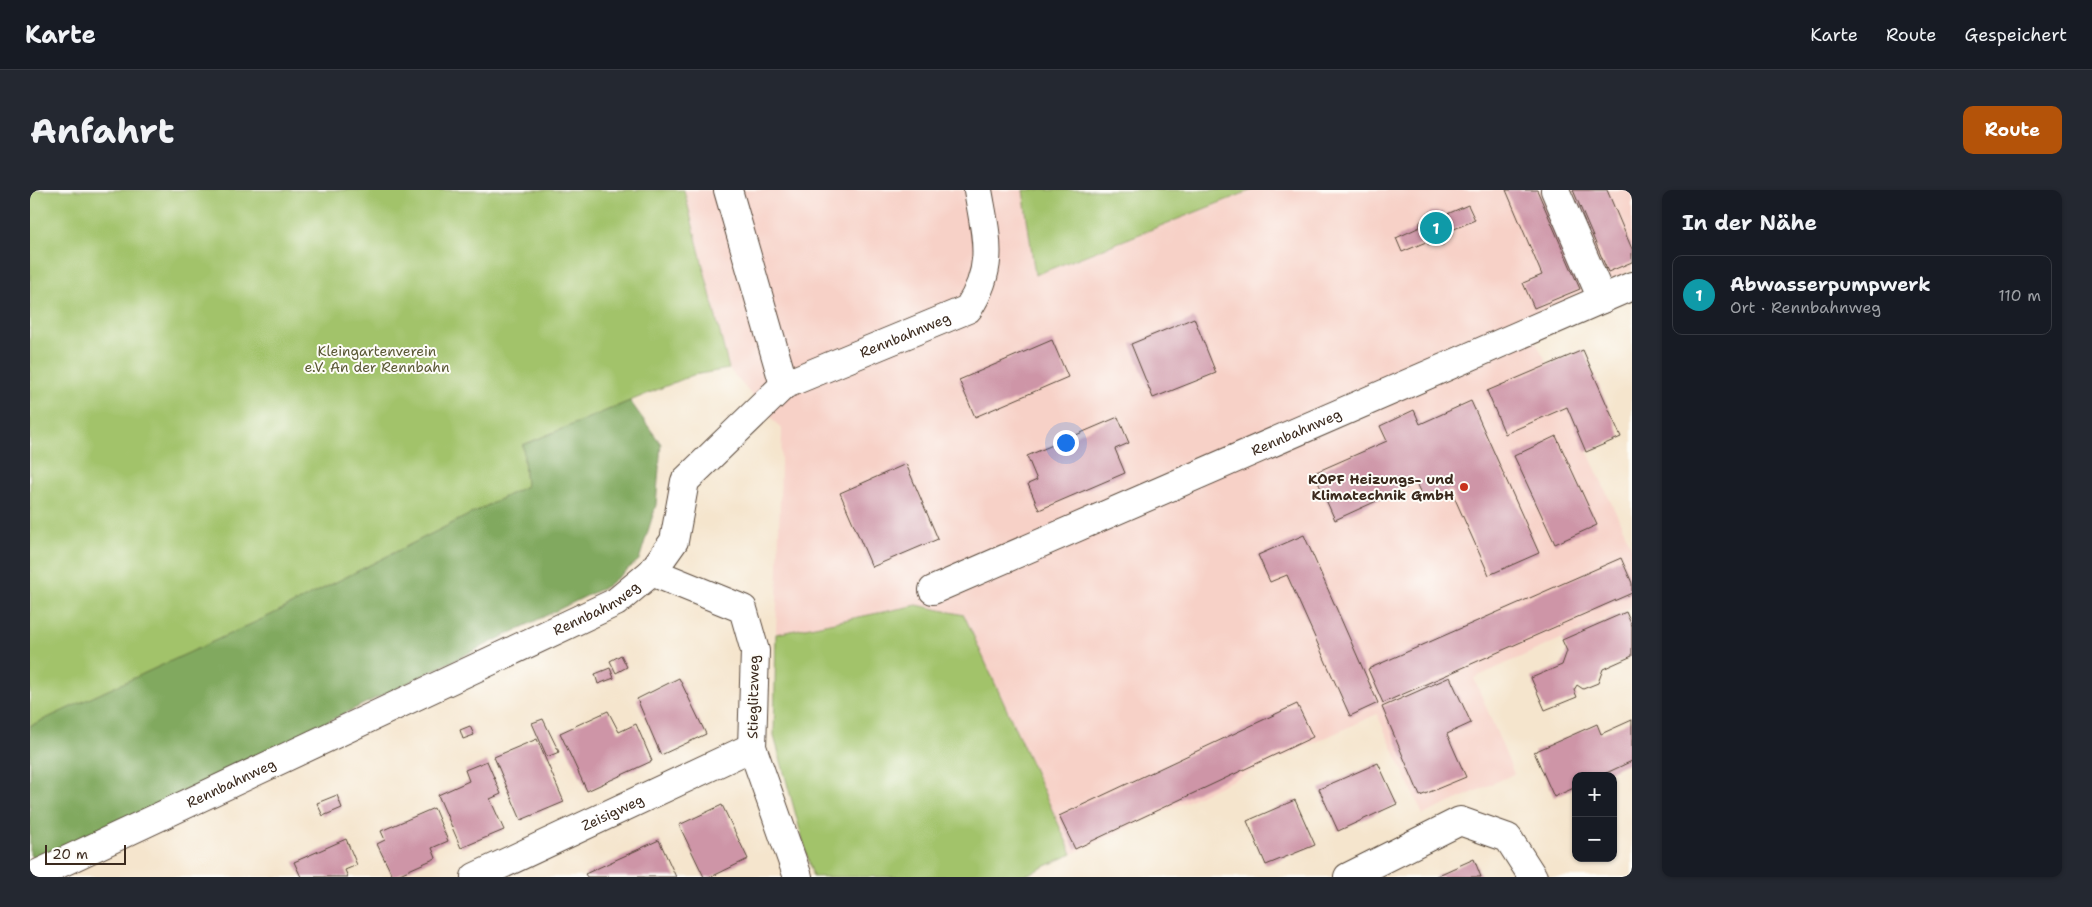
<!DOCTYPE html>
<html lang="de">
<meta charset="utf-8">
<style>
:root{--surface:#171b24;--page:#242831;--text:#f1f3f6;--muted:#9ea1a6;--line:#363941;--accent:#b45309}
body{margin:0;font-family:"Shantell Sans",sans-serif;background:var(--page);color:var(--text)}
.controls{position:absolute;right:15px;bottom:15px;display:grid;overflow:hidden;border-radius:10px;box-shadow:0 1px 4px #0004}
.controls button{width:45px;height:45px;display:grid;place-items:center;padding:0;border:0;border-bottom:1px solid var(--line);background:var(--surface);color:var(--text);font:25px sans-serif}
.scale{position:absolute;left:15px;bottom:12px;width:81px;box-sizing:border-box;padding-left:5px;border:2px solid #3b2a1e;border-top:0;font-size:14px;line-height:18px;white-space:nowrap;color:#3b2a1e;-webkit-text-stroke:4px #fdfcf7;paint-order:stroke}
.you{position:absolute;left:1035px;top:252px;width:18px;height:18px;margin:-12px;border:4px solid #fff;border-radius:50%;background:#1a73e8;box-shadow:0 0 0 8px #1a73e833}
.badge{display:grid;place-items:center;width:32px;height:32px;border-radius:50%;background:var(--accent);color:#fff;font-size:16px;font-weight:700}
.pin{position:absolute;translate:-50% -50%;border:2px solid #fff;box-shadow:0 1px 5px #0006}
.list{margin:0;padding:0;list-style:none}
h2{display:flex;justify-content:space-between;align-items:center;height:65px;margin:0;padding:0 20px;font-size:21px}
h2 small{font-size:16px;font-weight:400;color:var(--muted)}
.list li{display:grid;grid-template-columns:32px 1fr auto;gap:15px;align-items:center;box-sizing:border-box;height:80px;margin:0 10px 10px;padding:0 10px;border:1px solid var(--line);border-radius:10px}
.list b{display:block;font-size:19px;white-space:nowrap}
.list p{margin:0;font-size:16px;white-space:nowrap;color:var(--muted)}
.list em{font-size:16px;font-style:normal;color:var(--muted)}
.map{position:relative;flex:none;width:1602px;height:687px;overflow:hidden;border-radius:10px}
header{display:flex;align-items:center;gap:30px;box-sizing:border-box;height:70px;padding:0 25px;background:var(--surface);border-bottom:1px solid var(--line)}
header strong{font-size:24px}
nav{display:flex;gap:28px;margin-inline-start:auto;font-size:18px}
.intro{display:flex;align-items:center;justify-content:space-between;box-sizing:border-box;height:120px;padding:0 30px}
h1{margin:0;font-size:35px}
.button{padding:12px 22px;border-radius:10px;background:var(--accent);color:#fff;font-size:18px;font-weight:700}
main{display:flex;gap:30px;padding:0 30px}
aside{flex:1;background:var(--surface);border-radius:10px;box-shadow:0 1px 4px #0004}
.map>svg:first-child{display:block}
.built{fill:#f7d1c7}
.green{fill:#a2c36b;stroke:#6e7644}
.forest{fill:#81a95f;stroke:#5e6a3e}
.building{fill:#ce95a7}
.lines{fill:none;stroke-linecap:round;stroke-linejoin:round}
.minor-casing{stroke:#574638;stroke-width:30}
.minor{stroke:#fff;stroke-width:28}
.poi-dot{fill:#c8321e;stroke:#fdfcf7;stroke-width:2}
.labels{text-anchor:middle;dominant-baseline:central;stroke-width:4;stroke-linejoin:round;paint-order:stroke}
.street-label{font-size:14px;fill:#3b2a1e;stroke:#fdfcf7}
.park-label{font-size:14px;fill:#5a5835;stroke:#fdfcf7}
.poi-label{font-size:14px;font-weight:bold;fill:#3b2a1e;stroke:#fdfcf7;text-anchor:end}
</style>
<header>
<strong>Karte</strong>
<nav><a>Karte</a><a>Route</a><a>Gespeichert</a></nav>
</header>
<div class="intro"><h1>Anfahrt</h1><a class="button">Route</a></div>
<main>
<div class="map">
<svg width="1602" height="687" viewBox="0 0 1602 687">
<rect width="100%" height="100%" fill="#fdfcf7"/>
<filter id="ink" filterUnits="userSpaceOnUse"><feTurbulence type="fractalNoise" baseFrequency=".02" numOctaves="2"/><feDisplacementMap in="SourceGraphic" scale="10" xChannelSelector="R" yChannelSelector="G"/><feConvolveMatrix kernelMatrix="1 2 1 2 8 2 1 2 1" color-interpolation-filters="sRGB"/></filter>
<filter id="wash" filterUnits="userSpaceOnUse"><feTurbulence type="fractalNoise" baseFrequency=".0096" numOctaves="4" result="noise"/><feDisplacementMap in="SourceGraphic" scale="20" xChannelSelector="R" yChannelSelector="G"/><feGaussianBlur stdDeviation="1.12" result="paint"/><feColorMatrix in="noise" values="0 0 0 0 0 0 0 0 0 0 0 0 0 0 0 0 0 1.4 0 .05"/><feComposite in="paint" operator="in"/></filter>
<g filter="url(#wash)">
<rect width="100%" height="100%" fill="#f5e5cd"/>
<path class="built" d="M654 0H993L1005 85 1222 0H1600L1602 4V80L1494 131 1514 167 1602 358V417L1444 488 1484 584 1393 625 1347 524 1042 664 934 425 887 415 746 444 752 240 699 179Z"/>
<g class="green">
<path d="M0 0H654L699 179 663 185 493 255 496 296 241 425 0 536Z"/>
<path d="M993 0H1222L1005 85Z"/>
<path d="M887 415 934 425 1042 664 992 687H783L744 546 746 444Z"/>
</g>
<path class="forest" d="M600 211 631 254 626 315 609 370 577 396 9 672 0 665V536L241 425 496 296 493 255Z"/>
<g id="blocks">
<g class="building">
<path d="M1476 0H1507L1550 99 1504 118 1493 93 1512 85Z"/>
<path d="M1543 0H1577L1602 59V72L1578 82Z"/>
<path d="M1438 15 1445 30 1422 40V45L1413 55H1399L1396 52 1372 62 1366 48 1390 37V32L1400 22H1413L1415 25Z"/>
<path d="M1164 128 1186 183 1123 208 1101 154Z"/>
<path d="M1022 150 1038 187 945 227 929 190Z"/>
<path d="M1553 160 1591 247 1556 262 1537 217 1475 244 1457 201Z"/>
<path d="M1441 211 1509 363 1459 385 1421 300 1395 312 1386 293 1305 330 1284 283 1357 251 1350 236 1384 220 1390 234Z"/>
<path d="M1088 227 1099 253 1085 259 1095 283 1009 320 998 294 1007 290 997 266Z"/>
<path d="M1526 246 1567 335 1525 354 1484 266Z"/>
<path d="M876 274 908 349 842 377 810 303Z"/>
<path d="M1274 345 1348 513 1320 526 1257 385 1240 392 1228 365Z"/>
<path d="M1591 368 1602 393V403L1353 513 1338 479Z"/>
<path d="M1596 422 1602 436V466L1573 479 1568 493 1553 499 1547 495 1544 500 1547 507 1515 520 1501 488 1532 475 1537 461 1532 450Z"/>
<path d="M591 465 597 477 586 483 580 471Z"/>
<path d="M580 478 584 488 568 494 565 484Z"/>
<path d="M1420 487 1441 533 1417 544 1436 587 1390 606 1352 517Z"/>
<path d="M649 488 676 544 631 565 607 509Z"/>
<path d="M1267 514 1283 547 1045 659 1029 626Z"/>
<path d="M578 521 589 542 606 534 622 571 557 601 530 543Z"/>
<path d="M513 529 529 562 517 567 502 533Z"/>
<path d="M1602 530V571L1570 586H1546V597L1524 607 1504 562 1567 534 1571 544Z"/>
<path d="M440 536 444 545 433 549 430 540Z"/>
<path d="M507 549 534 612 491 630 464 567Z"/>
<path d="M457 571 471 604 460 609 474 640 431 658 408 605 439 591 435 580Z"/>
<path d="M1348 573 1367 614 1308 641 1289 599Z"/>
<path d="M307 605 312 618 293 626 287 613Z"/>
<path d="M1265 610 1285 655 1236 675 1217 631Z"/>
<path d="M692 615 718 669 681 687H674L649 635Z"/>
<path d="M404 618 418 651 402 658 406 668 363 687 347 654 355 650 351 641Z"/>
<path d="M316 649 327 675 315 680 318 687H271L264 672Z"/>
<path d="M629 650 646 687H557L555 684Z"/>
<path d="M1444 669 1451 687H1404Z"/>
</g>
</g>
</g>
<g filter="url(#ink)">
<use href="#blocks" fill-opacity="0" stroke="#574638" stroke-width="1"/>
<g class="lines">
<defs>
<g id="minor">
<path d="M698 0 754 195"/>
<path d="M1525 0 1572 109"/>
<path d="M622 382 713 419 725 461 722 557 768 687"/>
<path id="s1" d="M903 400 1602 96"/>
<path id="s2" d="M1 687 586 412 622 382 644 351 655 291 754 195 938 119C966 76 956 47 948 0"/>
<path id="s3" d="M445 687 722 557"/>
<path d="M1318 687 1430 631 1478 648 1503 687"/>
</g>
</defs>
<use href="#minor" class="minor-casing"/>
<use href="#minor" class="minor"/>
</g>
</g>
<circle class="poi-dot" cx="1434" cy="297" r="5"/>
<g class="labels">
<g class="street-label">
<text stroke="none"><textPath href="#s2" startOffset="1061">Rennbahnweg</textPath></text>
<text stroke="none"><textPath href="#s1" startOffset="396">Rennbahnweg</textPath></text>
<text stroke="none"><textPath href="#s2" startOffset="626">Rennbahnweg</textPath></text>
<text transform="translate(723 507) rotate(-89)">Stieglitzweg</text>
<text stroke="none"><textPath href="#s2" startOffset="221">Rennbahnweg</textPath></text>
<text stroke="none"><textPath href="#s3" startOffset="152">Zeisigweg</textPath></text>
</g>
<g class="park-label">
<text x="347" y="161">Kleingartenverein<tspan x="347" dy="16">e.V. An der Rennbahn</tspan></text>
</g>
<g class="poi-label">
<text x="1424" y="289">KOPF Heizungs- und<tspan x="1424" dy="16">Klimatechnik GmbH</tspan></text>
</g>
</g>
</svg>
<div class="controls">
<button>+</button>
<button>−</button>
</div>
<div class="scale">20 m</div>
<div class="you"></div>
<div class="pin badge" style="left:1406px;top:38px;background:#0f9aa8">1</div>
</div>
<aside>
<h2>In der Nähe<small></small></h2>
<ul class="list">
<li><span class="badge" style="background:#0f9aa8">1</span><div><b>Abwasserpumpwerk</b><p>Ort · Rennbahnweg</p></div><em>110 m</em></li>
</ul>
</aside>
</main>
